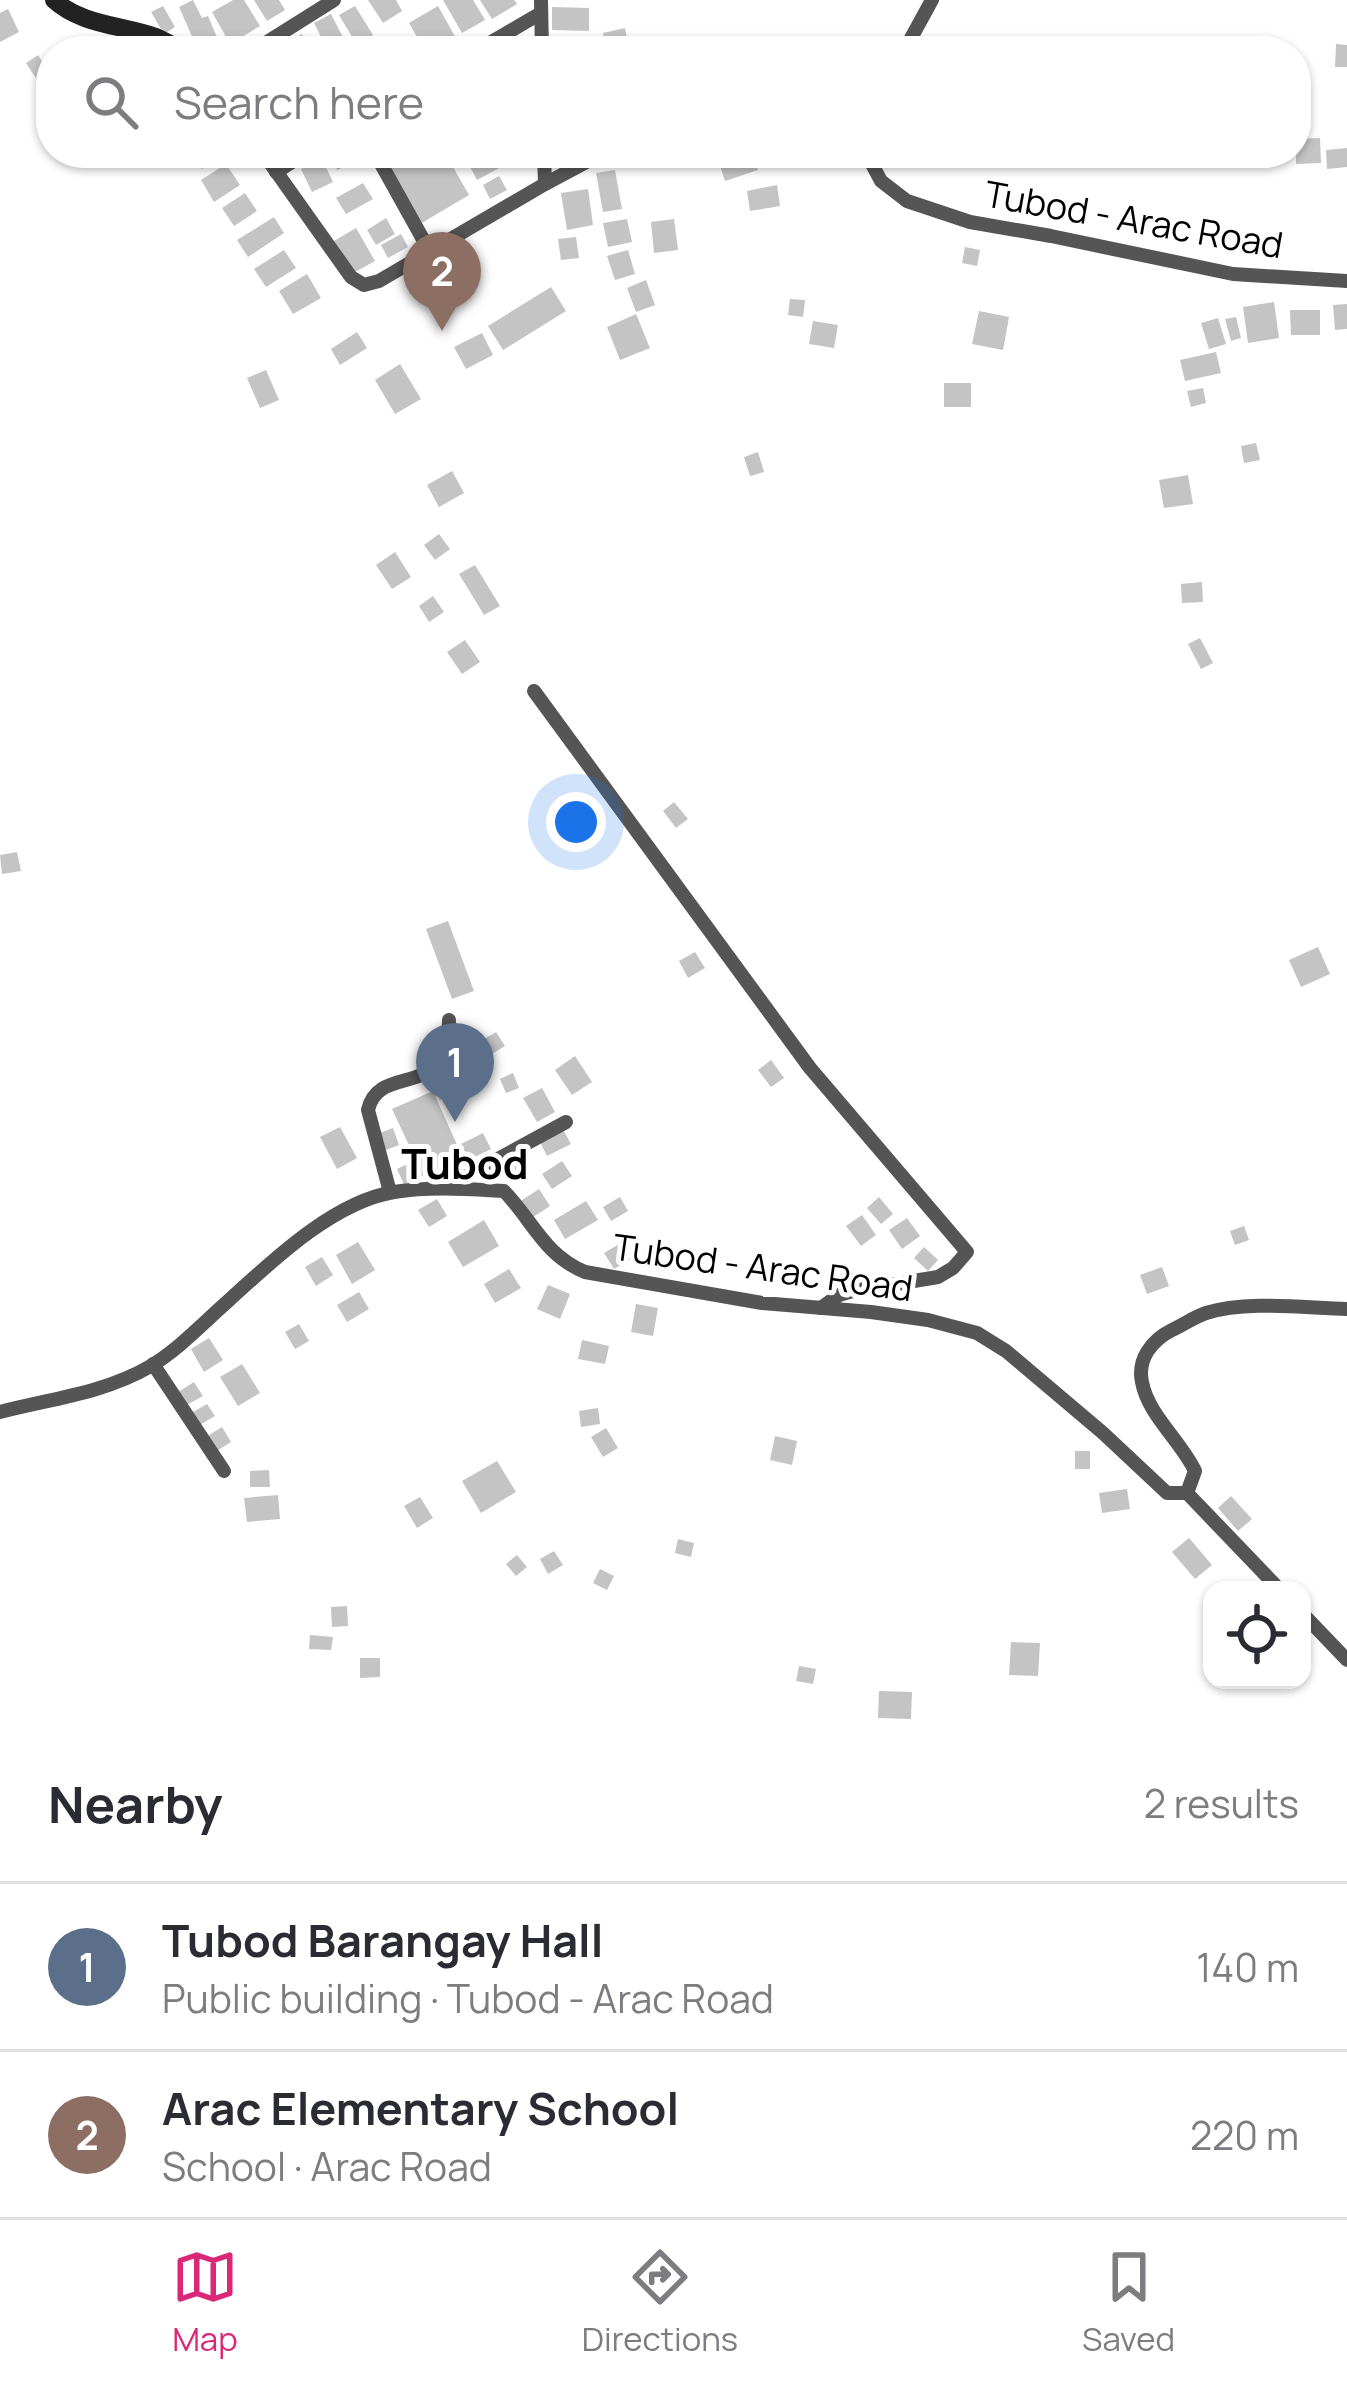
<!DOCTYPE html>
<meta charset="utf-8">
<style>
:root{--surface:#fff;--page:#f7f7f7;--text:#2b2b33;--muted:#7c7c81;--line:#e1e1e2;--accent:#db2777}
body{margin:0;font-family:Manrope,sans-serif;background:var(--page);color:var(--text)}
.controls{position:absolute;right:36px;bottom:36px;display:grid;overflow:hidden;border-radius:24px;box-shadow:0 3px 9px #0004}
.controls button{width:108px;height:108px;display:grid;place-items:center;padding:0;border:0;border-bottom:3px solid var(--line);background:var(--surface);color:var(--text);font:60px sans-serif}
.you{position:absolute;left:576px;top:822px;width:42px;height:42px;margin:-30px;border:9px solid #fff;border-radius:50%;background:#1a73e8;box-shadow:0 0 0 18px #1a73e833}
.badge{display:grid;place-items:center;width:78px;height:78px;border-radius:50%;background:var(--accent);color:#fff;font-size:39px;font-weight:700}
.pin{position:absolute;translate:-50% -99px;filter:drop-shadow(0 3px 6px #0008)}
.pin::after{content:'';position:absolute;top:63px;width:42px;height:36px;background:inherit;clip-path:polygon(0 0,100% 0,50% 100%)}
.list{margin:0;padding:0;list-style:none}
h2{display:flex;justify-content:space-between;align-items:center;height:156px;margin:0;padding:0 48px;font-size:51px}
h2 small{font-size:39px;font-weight:400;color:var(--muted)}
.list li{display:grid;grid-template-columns:78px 1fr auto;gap:36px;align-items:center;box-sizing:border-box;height:168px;padding:0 48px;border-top:3px solid var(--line)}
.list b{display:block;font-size:45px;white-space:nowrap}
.list p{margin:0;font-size:39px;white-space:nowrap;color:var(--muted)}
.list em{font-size:39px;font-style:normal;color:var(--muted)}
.icon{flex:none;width:66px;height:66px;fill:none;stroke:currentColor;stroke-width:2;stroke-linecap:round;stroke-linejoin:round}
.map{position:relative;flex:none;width:1347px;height:1725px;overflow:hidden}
.search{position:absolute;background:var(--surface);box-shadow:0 3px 9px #0004;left:36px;right:36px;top:36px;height:132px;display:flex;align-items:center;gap:30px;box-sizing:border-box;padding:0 42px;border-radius:48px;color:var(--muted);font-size:45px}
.sheet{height:492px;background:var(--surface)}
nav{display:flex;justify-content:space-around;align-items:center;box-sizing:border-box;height:168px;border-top:3px solid var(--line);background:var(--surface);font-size:33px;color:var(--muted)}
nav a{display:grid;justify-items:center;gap:6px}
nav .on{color:var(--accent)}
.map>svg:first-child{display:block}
.building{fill:#c4c4c4}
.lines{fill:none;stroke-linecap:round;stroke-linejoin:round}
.street{stroke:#555;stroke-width:14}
.secondary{stroke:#222;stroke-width:18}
.labels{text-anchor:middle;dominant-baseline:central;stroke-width:10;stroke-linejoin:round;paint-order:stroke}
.street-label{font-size:36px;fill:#000;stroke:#fff}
.quarter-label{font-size:42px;font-weight:bold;fill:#000;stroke:#fff}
</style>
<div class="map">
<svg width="1347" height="1725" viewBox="0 0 1347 1725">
<rect width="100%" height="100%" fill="#fff"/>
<g class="building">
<path d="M193 0 202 18 208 16 219 42 198 50 179 7Z"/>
<path d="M233 0H244L260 26 230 44 212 12Z"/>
<path d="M254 0H279L285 10 267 21Z"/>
<path d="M368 0H396L402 11 383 23Z"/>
<path d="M443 0H473L485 20 462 33Z"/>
<path d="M480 0H514L517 4 492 19Z"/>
<path d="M163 6 175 27 164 34 151 12Z"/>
<path d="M355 6 373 35 357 45 339 15Z"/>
<path d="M438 6 457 40 437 51H425L409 23Z"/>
<path d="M552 7 589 8V31L552 30Z"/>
<path d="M8 9 19 32 0 42V13Z"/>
<path d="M331 14 348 47 339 51H328L314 23Z"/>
<path d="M625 28 627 38 605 43 603 33Z"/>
<path d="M302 34 313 51H287L283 45Z"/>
<path d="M571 37H589L590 51H571Z"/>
<path d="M1336 44 1347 45V67H1335Z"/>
<path d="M38 55 49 72 37 80 26 63Z"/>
<path d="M1320 138 1321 163 1296 164V139Z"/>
<path d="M1347 148V167L1327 169 1326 150Z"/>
<path d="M192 153H219L221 156 202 169Z"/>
<path d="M330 153H355L359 160 337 170Z"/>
<path d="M378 153H445L469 195 420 224Z"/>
<path d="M478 153H493L501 167 477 180 466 159Z"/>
<path d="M716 153H753L758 170 725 181Z"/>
<path d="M322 159 333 182 312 192 301 169Z"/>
<path d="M226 164 240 185 214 202 201 180Z"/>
<path d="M615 170 622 209 603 212 596 173Z"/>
<path d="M499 176 507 190 490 199 483 185Z"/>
<path d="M363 183 373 199 346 214 336 198Z"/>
<path d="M777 185 780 206 750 211 747 191Z"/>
<path d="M588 189 593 225 567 230 561 193Z"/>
<path d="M245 193 257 211 234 226 222 208Z"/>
<path d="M274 217 284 233 248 257 237 240Z"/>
<path d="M386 218 395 234 376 245 367 230Z"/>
<path d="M627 219 632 242 608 247 603 223Z"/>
<path d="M674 219 678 250 654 253 651 222Z"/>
<path d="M356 228 375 261 353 273 334 241Z"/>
<path d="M401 234 408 247 388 258 381 245Z"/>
<path d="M576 237 579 258 561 260 558 239Z"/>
<path d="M965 247 980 250 977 266 962 263Z"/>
<path d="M284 250 296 268 266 287 254 269Z"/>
<path d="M628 250 635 274 615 280 607 256Z"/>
<path d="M307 274 321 298 293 314 279 291Z"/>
<path d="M646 280 655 305 636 312 627 288Z"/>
<path d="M551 287 566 311 503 350 488 326Z"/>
<path d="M790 299 805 300 803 317 788 315Z"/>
<path d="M1274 302 1279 338 1248 343 1243 307Z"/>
<path d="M1347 304V329L1335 330 1333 305Z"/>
<path d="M1290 310H1320V335H1291Z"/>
<path d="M979 311 1009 317 1003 350 972 344Z"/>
<path d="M636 314 650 348 620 360 607 327Z"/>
<path d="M1236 317 1241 338 1231 341 1225 319Z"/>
<path d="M1218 318 1226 344 1209 349 1201 323Z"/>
<path d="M813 321 838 325 834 348 809 344Z"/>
<path d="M357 332 367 348 340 365 331 349Z"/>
<path d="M482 333 493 355 466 369 454 347Z"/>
<path d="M1216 352 1221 373 1185 381 1180 360Z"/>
<path d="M400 364 421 399 395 414 375 380Z"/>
<path d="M266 370 279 400 260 408 247 378Z"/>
<rect x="944" y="383" width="27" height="24"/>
<path d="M1203 388 1206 403 1191 407 1187 391Z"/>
<path d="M1256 443 1260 460 1244 463 1241 446Z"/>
<path d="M758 452 764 472 750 476 744 457Z"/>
<path d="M452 471 464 493 439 507 427 485Z"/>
<path d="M1188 475 1193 504 1164 508 1159 480Z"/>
<path d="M439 534 450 549 435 560 424 545Z"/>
<path d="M395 552 411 577 392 589 376 565Z"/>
<path d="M475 565 500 606 484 615 459 574Z"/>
<path d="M1202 582 1203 602 1182 603 1181 584Z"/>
<path d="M433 596 444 612 429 622 419 606Z"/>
<path d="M1200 638 1213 663 1201 669 1188 644Z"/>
<path d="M465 640 480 662 462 674 447 652Z"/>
<path d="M674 802 688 819 676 828 663 811Z"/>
<path d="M17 852 21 871 2 874 0 855Z"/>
<path d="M448 921 474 991 452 999 426 929Z"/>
<path d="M1318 947 1330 974 1301 987 1289 960Z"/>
<path d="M695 952 705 968 688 978 679 961Z"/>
<path d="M496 1032 505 1046 487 1057 479 1042Z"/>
<path d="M575 1056 592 1082 572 1095 555 1070Z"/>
<path d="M771 1060 784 1078 771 1087 758 1070Z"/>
<path d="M449 1066 459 1091 440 1100 429 1075Z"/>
<path d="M513 1073 519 1088 506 1093 500 1079Z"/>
<path d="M542 1088 555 1112 537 1122 523 1098Z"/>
<path d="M433 1091 463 1158 404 1184 397 1169 416 1160 392 1109Z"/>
<path d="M561 1126 571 1144 547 1156 538 1138Z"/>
<path d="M340 1127 357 1158 337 1169 320 1137Z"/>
<path d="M393 1128 399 1145 383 1151 377 1134Z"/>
<path d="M483 1133 491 1149 469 1160 461 1144Z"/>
<path d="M513 1158 523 1173 508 1183 498 1168Z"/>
<path d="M562 1161 572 1176 552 1189 542 1174Z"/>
<path d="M539 1189 550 1206 530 1219 519 1202Z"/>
<path d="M620 1197 628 1211 611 1221 603 1207Z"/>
<path d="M879 1197 893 1214 881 1224 867 1208Z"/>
<path d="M437 1199 447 1216 429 1227 418 1210Z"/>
<path d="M586 1201 598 1220 565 1239 554 1220Z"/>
<path d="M862 1215 876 1235 861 1246 846 1226Z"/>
<path d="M907 1218 920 1236 902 1249 889 1230Z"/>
<path d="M484 1220 499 1246 463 1267 448 1242Z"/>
<path d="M1244 1226 1249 1240 1235 1245 1230 1231Z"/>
<path d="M633 1236 643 1252 614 1269 604 1253Z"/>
<path d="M358 1242 375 1270 352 1284 336 1255Z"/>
<path d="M924 1247 938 1260 928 1271 914 1258Z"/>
<path d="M322 1257 333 1275 316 1286 305 1267Z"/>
<path d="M1162 1267 1169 1286 1147 1294 1140 1275Z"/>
<path d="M509 1269 521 1288 495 1303 484 1284Z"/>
<path d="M548 1285 570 1294 560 1319 537 1309Z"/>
<path d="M359 1292 369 1309 347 1322 337 1305Z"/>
<path d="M636 1304 658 1308 653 1336 631 1332Z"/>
<path d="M299 1324 309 1341 295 1349 285 1332Z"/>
<path d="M209 1338 223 1360 204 1372 191 1349Z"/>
<path d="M582 1340 609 1346 605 1364 578 1359Z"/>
<path d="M242 1364 260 1393 238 1406 220 1377Z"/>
<path d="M194 1382 203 1396 183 1407 175 1394Z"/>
<path d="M207 1404 215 1416 198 1426 191 1413Z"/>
<path d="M598 1408 600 1424 581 1427 579 1411Z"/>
<path d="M222 1427 231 1442 215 1452 206 1437Z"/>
<path d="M606 1428 618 1448 603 1457 591 1437Z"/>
<path d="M775 1436 797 1441 792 1465 770 1460Z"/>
<rect x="1075" y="1451" width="15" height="18"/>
<path d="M497 1461 516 1492 481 1513 462 1481Z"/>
<path d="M269 1470 270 1487H250V1471Z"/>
<path d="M1127 1489 1130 1509 1102 1513 1099 1493Z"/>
<path d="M278 1495 280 1519 247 1522 244 1498Z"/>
<path d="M1231 1496 1252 1519 1238 1531 1218 1508Z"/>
<path d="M420 1497 433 1518 417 1528 404 1506Z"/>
<path d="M1189 1538 1212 1565 1195 1579 1172 1552Z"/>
<path d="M678 1539 694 1543 691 1557 675 1553Z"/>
<path d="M554 1551 563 1565 548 1574 540 1559Z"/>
<path d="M517 1555 527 1567 516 1576 506 1564Z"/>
<path d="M600 1569 614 1576 607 1590 593 1583Z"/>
<path d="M347 1606 348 1626 332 1627 331 1607Z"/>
<path d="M310 1635 333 1637 331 1650 309 1649Z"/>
<path d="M1011 1642 1040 1643 1038 1676 1009 1675Z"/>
<path d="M360 1658H380V1677L360 1678Z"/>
<path d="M799 1666 816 1669 813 1684 796 1681Z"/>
<path d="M879 1691 912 1692 911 1719 878 1718Z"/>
</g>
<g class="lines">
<g class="street">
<path d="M541 0 542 51"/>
<path d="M253 51 334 0"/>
<path d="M476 51 541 13"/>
<path d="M904 51 932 0"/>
<path d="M263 153 351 277 364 285 379 281 545 184 603 153"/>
<path d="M375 153 429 250"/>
<path d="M544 153 545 184"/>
<path d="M866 153 881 181 907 201 970 222 1051 236 1233 274 1347 281"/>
<path d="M276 172 306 153"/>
<path d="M534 691 810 1068 967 1252 953 1268 938 1277 853 1291 839 1295 821 1308"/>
<path d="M450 1185 566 1122"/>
<path d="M390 1192 368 1110C379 1061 449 1104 449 1020"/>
<path d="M153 1364 224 1471"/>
<path d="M0 1412C50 1399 104 1393 149 1367 178 1350 202 1324 227 1302 272 1261 333 1202 394 1192 431 1186 468 1189 504 1191 533 1221 544 1255 585 1272L762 1303 871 1312 928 1320 977 1333 1006 1351 1103 1433 1167 1493H1187L1195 1471C1181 1441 1148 1415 1142 1382 1137 1359 1152 1340 1172 1330 1183 1325 1194 1317 1206 1313 1247 1300 1304 1308 1347 1309"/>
<path d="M1187 1493 1280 1590"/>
<path d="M1302 1613 1347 1660"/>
</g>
<path class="secondary" d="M54 0C81 25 122 25 156 37 165 41 174 46 182 51"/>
</g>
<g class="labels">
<g class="street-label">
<text transform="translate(1134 219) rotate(10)">Tubod - Arac Road</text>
<text transform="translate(763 1267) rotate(8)">Tubod - Arac Road</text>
</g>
<g class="quarter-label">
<text x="465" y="1163">Tubod</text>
</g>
</g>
</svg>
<div class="controls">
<button><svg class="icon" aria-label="locate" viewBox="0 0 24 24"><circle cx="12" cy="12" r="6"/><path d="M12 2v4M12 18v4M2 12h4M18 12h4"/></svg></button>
</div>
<div class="you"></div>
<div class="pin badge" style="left:455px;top:1122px;background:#5c6f8a">1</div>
<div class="pin badge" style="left:442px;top:331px;background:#8d6e63">2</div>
<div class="search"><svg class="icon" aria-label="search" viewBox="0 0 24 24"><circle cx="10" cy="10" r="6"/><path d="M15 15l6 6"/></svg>Search here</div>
</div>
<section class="sheet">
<h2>Nearby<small>2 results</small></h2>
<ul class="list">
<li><span class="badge" style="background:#5c6f8a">1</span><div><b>Tubod Barangay Hall</b><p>Public building · Tubod - Arac Road</p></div><em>140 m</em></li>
<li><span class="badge" style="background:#8d6e63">2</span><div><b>Arac Elementary School</b><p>School · Arac Road</p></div><em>220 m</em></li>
</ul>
</section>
<nav>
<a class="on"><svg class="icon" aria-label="map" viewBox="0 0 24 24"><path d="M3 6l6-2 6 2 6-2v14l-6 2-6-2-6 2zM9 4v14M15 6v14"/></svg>Map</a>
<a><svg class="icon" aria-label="directions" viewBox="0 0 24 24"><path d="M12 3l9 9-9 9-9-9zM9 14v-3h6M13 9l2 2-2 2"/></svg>Directions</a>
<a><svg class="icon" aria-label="saved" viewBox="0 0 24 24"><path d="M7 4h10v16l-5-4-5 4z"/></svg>Saved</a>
</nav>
